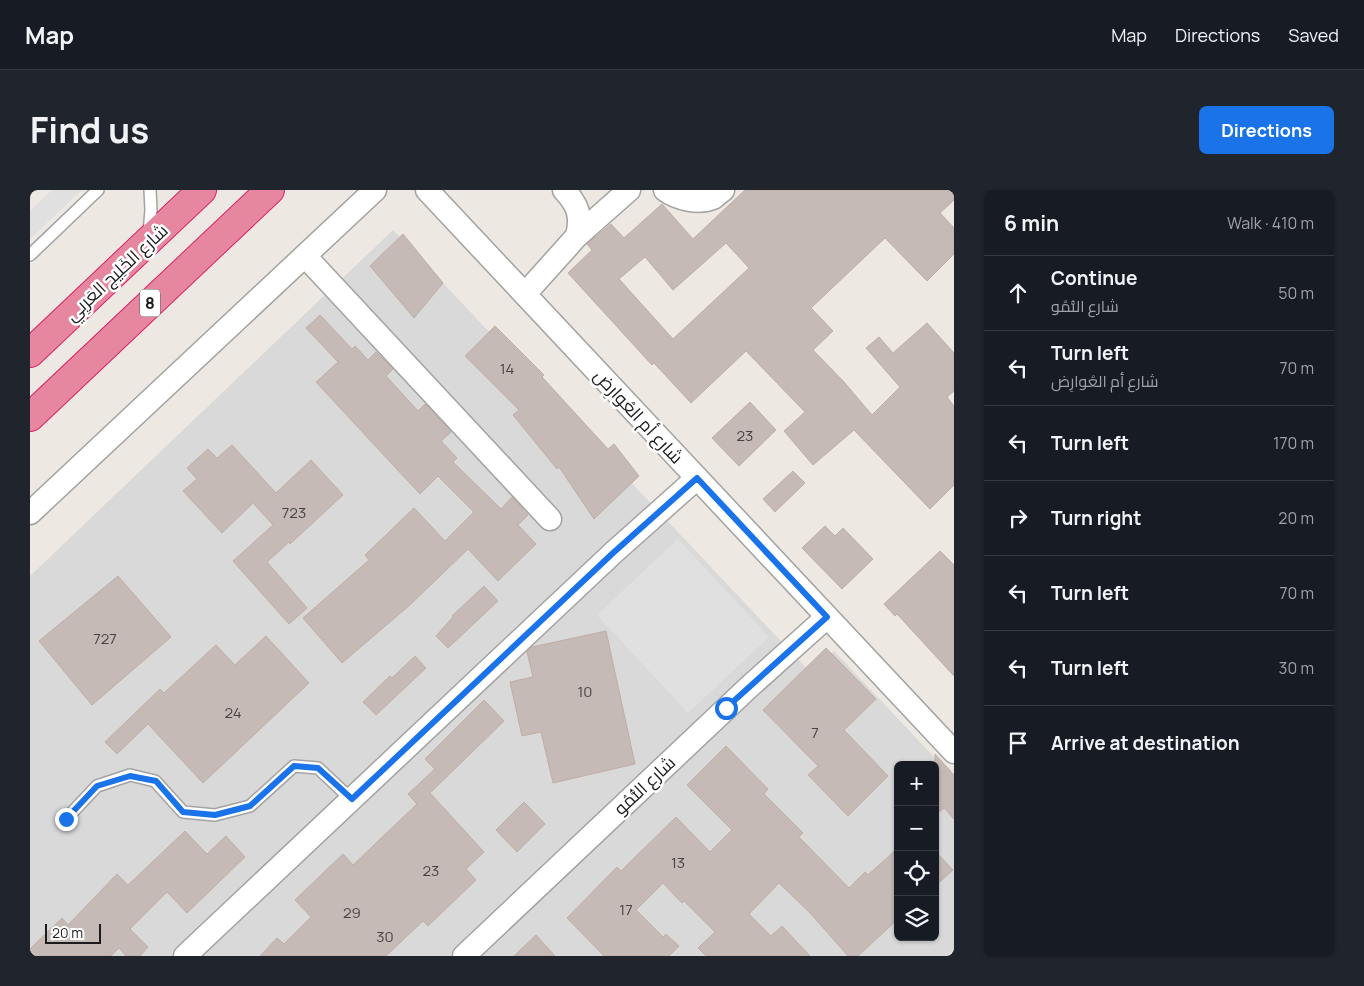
<!DOCTYPE html>
<meta charset="utf-8">
<style>
:root{--surface:#171b24;--page:#20242c;--text:#f1f3f6;--muted:#9ea1a6;--line:#363941;--accent:#1a73e8}
body{margin:0;font-family:Manrope,Cairo,sans-serif;background:var(--page);color:var(--text)}
.controls{position:absolute;right:15px;bottom:15px;display:grid;overflow:hidden;border-radius:8px;box-shadow:0 1px 4px #0004}
.controls button{width:45px;height:45px;display:grid;place-items:center;padding:0;border:0;border-bottom:1px solid var(--line);background:var(--surface);color:var(--text);font:25px sans-serif}
.scale{position:absolute;left:15px;bottom:12px;width:56px;box-sizing:border-box;padding-left:5px;border:2px solid #1c1c1c;border-top:0;font-size:14px;line-height:18px;white-space:nowrap;color:#1c1c1c;-webkit-text-stroke:4px #fff;paint-order:stroke}
.stop{position:absolute;width:15px;height:15px;margin:-11px;border:4px solid #1a73e8;border-radius:50%;background:#fff}
.stop.end{background:#1a73e8;border-color:#fff;box-shadow:0 1px 5px #0008}
.list{margin:0;padding:0;list-style:none}
h2{display:flex;justify-content:space-between;align-items:center;height:65px;margin:0;padding:0 20px;font-size:21px}
h2 small{font-size:16px;font-weight:400;color:var(--muted)}
.list li{display:grid;grid-template-columns:32px 1fr auto;gap:15px;align-items:center;box-sizing:border-box;height:75px;padding:0 20px;border-top:1px solid var(--line)}
.list b{display:block;font-size:19px;white-space:nowrap}
.list p{margin:0;font-size:16px;white-space:nowrap;color:var(--muted)}
.list em{font-size:16px;font-style:normal;color:var(--muted)}
.icon{flex:none;width:28px;height:28px;fill:none;stroke:currentColor;stroke-width:2;stroke-linecap:round;stroke-linejoin:round}
.map{position:relative;flex:none;width:924px;height:766px;overflow:hidden;border-radius:8px}
header{display:flex;align-items:center;gap:30px;box-sizing:border-box;height:70px;padding:0 25px;background:var(--surface);border-bottom:1px solid var(--line)}
header strong{font-size:24px}
nav{display:flex;gap:28px;margin-inline-start:auto;font-size:18px}
.intro{display:flex;align-items:center;justify-content:space-between;box-sizing:border-box;height:120px;padding:0 30px}
h1{margin:0;font-size:35px}
.button{padding:12px 22px;border-radius:8px;background:var(--accent);color:#fff;font-size:18px;font-weight:700}
main{display:flex;gap:30px;padding:0 30px}
aside{flex:1;background:var(--surface);border-radius:8px;box-shadow:0 1px 4px #0004}
.map>svg:first-child{display:block}
.residential{fill:#dad9d9;fill-rule:evenodd}
.parking{fill:#e0e0e0}
.building{fill:#c5bab5;stroke:#bfaea3;fill-rule:evenodd}
.lines{fill:none;stroke-linecap:round;stroke-linejoin:round}
.lane-casing{stroke:#a3a3a3;stroke-width:14}
.street-casing{stroke:#a3a3a3;stroke-width:25}
.highway-casing{stroke:#d7236c;stroke-width:30}
.lane{stroke:#fff;stroke-width:11}
.street{stroke:#fff;stroke-width:22}
.highway{stroke:#e6879f;stroke-width:28}
.route{stroke:#1a73e8;stroke-width:6}
.labels{text-anchor:middle;dominant-baseline:central;stroke-width:5;stroke-linejoin:round;paint-order:stroke}
.number-label{font-size:15px;fill:#464442}
.shield{fill:#fff;stroke:#606060;stroke-width:1}
.shield-label{font-size:16px;font-weight:bold;fill:#1c1c1c}
.street-label{font-size:18px;fill:#1c1c1c;stroke:#fff}
</style>
<header>
<strong>Map</strong>
<nav><a>Map</a><a>Directions</a><a>Saved</a></nav>
</header>
<div class="intro"><h1>Find us</h1><a class="button">Directions</a></div>
<main>
<div class="map">
<svg width="924" height="766" viewBox="0 0 924 766">
<rect width="100%" height="100%" fill="#ede8e1"/>
<path class="residential" d="M363 40 781 483 804 461 924 588V759L917 766H0V386ZM868 575H905V747H868Z"/>
<g class="parking">
<path d="M22 0H52L0 49V21Z"/>
<path d="M648 349 739 447 658 523 567 425Z"/>
</g>
<g class="building">
<path d="M715 0H924V10L910 23 924 38V64L897 91 855 48 781 118 803 141 783 160 814 192 842 225 870 197 836 158 849 147 863 163 897 133 924 163V201L917 207 924 216V295L900 319 824 240 783 275 754 241 775 222 716 161 661 213 624 173 622 175 538 83 562 60 557 54 581 34 594 48 632 14 663 49ZM696 53 719 78 643 149 589 89 615 67 643 100Z"/>
<path d="M373 44 413 93 384 128 340 76Z"/>
<path d="M290 125 322 159 325 156 338 170 346 162 363 179 356 186 388 221 395 214 421 242 411 251 427 268 423 272 471 319 482 307 498 325 488 335 506 354 468 391 438 359 381 414 312 473 273 428 339 370 335 365 384 318 415 351 444 322 408 286 390 304 349 260 286 192 308 172 276 138Z"/>
<path d="M465 136 514 185 512 187 578 259 584 254 609 286 564 329 529 277 527 279 483 225 489 220 435 166Z"/>
<path d="M720 212 746 240 709 276 682 248Z"/>
<path d="M202 255 246 303 281 270 313 305 260 354 259 352 237 372 277 418 259 434 203 371 243 335 223 313 192 343 153 301 167 289 157 278 178 259 187 268Z"/>
<path d="M763 281 775 293 745 322 733 309Z"/>
<path d="M795 336 805 346 813 338 843 369 812 399 772 358Z"/>
<path d="M910 361 924 375V486L867 424 865 426 854 414Z"/>
<path d="M88 386 141 447 62 515 9 451Z"/>
<path d="M454 396 468 411 418 458 406 446 423 427 422 426Z"/>
<path d="M576 441 605 574 523 593 511 542 492 546 480 492 503 487 497 462 502 457Z"/>
<path d="M236 446 279 493 173 593 118 534 87 564 75 552 130 499 134 503 186 455 205 475Z"/>
<path d="M796 458 846 509 814 540 858 586 818 626 778 585 788 576 733 520Z"/>
<path d="M385 466 396 478 346 525 333 512 360 486 362 488Z"/>
<path d="M454 510 474 531 400 603 454 662 436 679 446 690 398 736 393 731 356 766H230L247 748 254 754 281 727 265 710 313 664 323 675 387 614 378 604 405 579 395 569Z"/>
<path d="M696 556 738 599 734 604 773 643 769 647 819 698 835 682 838 685 868 658V729L828 766H818L781 724 749 693 719 724 741 746 752 736 780 766H676L668 758 685 742 654 711 652 713 633 693 606 720 633 747 636 744 649 756 639 766H574L537 728 587 677 591 681 646 627 680 662 702 640 657 595Z"/>
<path d="M905 564 924 585V629L914 618 905 625Z"/>
<path d="M494 612 515 634 487 662 466 640Z"/>
<path d="M155 641 177 664 196 646 215 667 157 723 137 702 100 739 118 757 110 766H96L89 758 81 766H0V759L32 728 38 735 87 684 98 695Z"/>
<path d="M905 661 923 680 905 696Z"/>
<path d="M506 745 525 766H484Z"/>
</g>
<g class="lines">
<defs>
<g id="lane">
<path d="M119 43 121 20 120 0"/>
<path d="M0 65 68 0"/>
<path d="M36 629 67 596 100 585 125 591 153 622 185 625 220 616 264 576 288 578 321 609"/>
</g>
<g id="street">
<path d="M397 0 924 562"/>
<path d="M635 0C647 9 669 14 683 8 686 6 690 2 693 0"/>
<path d="M547 46 599 0"/>
<path d="M275 66 520 329"/>
<path d="M495 104 547 46C552 26 548 15 534 0"/>
<path d="M0 323 345 0"/>
<path d="M155 766 583 363 667 288"/>
<path d="M434 766 719 497 797 427"/>
</g>
<g id="highway">
<path d="M0 163 172 0"/>
<path d="M0 227 240 0"/>
</g>
</defs>
<use href="#lane" class="lane-casing"/>
<use href="#street" class="street-casing"/>
<use href="#highway" class="highway-casing"/>
<use href="#lane" class="lane"/>
<use href="#street" class="street"/>
<use href="#highway" class="highway"/>
</g>
<g class="lines">
<path class="route" d="M36 629 67 596 100 586 126 591 153 622 185 625 220 616 264 576 288 578 322 609 583 363 667 288 797 427 696 518"/>
</g>
<g class="labels">
<g class="number-label">
<text x="477" y="178">14</text>
<text x="715" y="245">23</text>
<text x="264" y="322">723</text>
<text x="75" y="448">727</text>
<text x="555" y="501">10</text>
<text x="203" y="522">24</text>
<text x="785" y="542">7</text>
<text x="648" y="672">13</text>
<text x="401" y="680">23</text>
<text x="596" y="719">17</text>
<text x="322" y="722">29</text>
<text x="355" y="746">30</text>
</g>
<rect class="shield" x="110" y="99.5" width="20" height="27" rx="4"/>
<g class="shield-label">
<text x="120" y="113">8</text>
</g>
<g class="street-label">
<text transform="translate(86 82) rotate(-43)">شارع الخَلِيج العَربِي</text>
<text transform="translate(609 226) rotate(47)">شارع أم العُوارِض</text>
<text transform="translate(614 595) rotate(-43)">شارع النُّمُو</text>
</g>
</g>
</svg>
<div class="controls">
<button>+</button>
<button>−</button>
<button><svg class="icon" aria-label="locate" viewBox="0 0 24 24"><circle cx="12" cy="12" r="6"/><path d="M12 2v4M12 18v4M2 12h4M18 12h4"/></svg></button>
<button><svg class="icon" aria-label="layers" viewBox="0 0 24 24"><path d="M12 4l9 5-9 5-9-5zM3 14l9 5 9-5"/></svg></button>
</div>
<div class="scale">20 m</div>
<div class="stop" style="left:696px;top:518px"></div>
<div class="stop end" style="left:36px;top:629px"></div>
</div>
<aside>
<h2>6 min<small>Walk · 410 m</small></h2>
<ul class="list">
<li><svg class="icon" aria-label="ahead" viewBox="0 0 24 24"><path d="M12 20V5M6 11l6-6 6 6"/></svg><div><b>Continue</b><p>شارع النُّمُو</p></div><em>50 m</em></li>
<li><svg class="icon" aria-label="left" viewBox="0 0 24 24"><path d="M17 20v-9H6M10 6l-5 5 5 5"/></svg><div><b>Turn left</b><p>شارع أم العُوارِض</p></div><em>70 m</em></li>
<li><svg class="icon" aria-label="left" viewBox="0 0 24 24"><path d="M17 20v-9H6M10 6l-5 5 5 5"/></svg><div><b>Turn left</b></div><em>170 m</em></li>
<li><svg class="icon" aria-label="right" viewBox="0 0 24 24"><path d="M7 20v-9h11M14 6l5 5-5 5"/></svg><div><b>Turn right</b></div><em>20 m</em></li>
<li><svg class="icon" aria-label="left" viewBox="0 0 24 24"><path d="M17 20v-9H6M10 6l-5 5 5 5"/></svg><div><b>Turn left</b></div><em>70 m</em></li>
<li><svg class="icon" aria-label="left" viewBox="0 0 24 24"><path d="M17 20v-9H6M10 6l-5 5 5 5"/></svg><div><b>Turn left</b></div><em>30 m</em></li>
<li><svg class="icon" aria-label="arrive" viewBox="0 0 24 24"><path d="M6 21V4h12l-3 4 3 4H6"/></svg><div><b>Arrive at destination</b></div></li>
</ul>
</aside>
</main>
